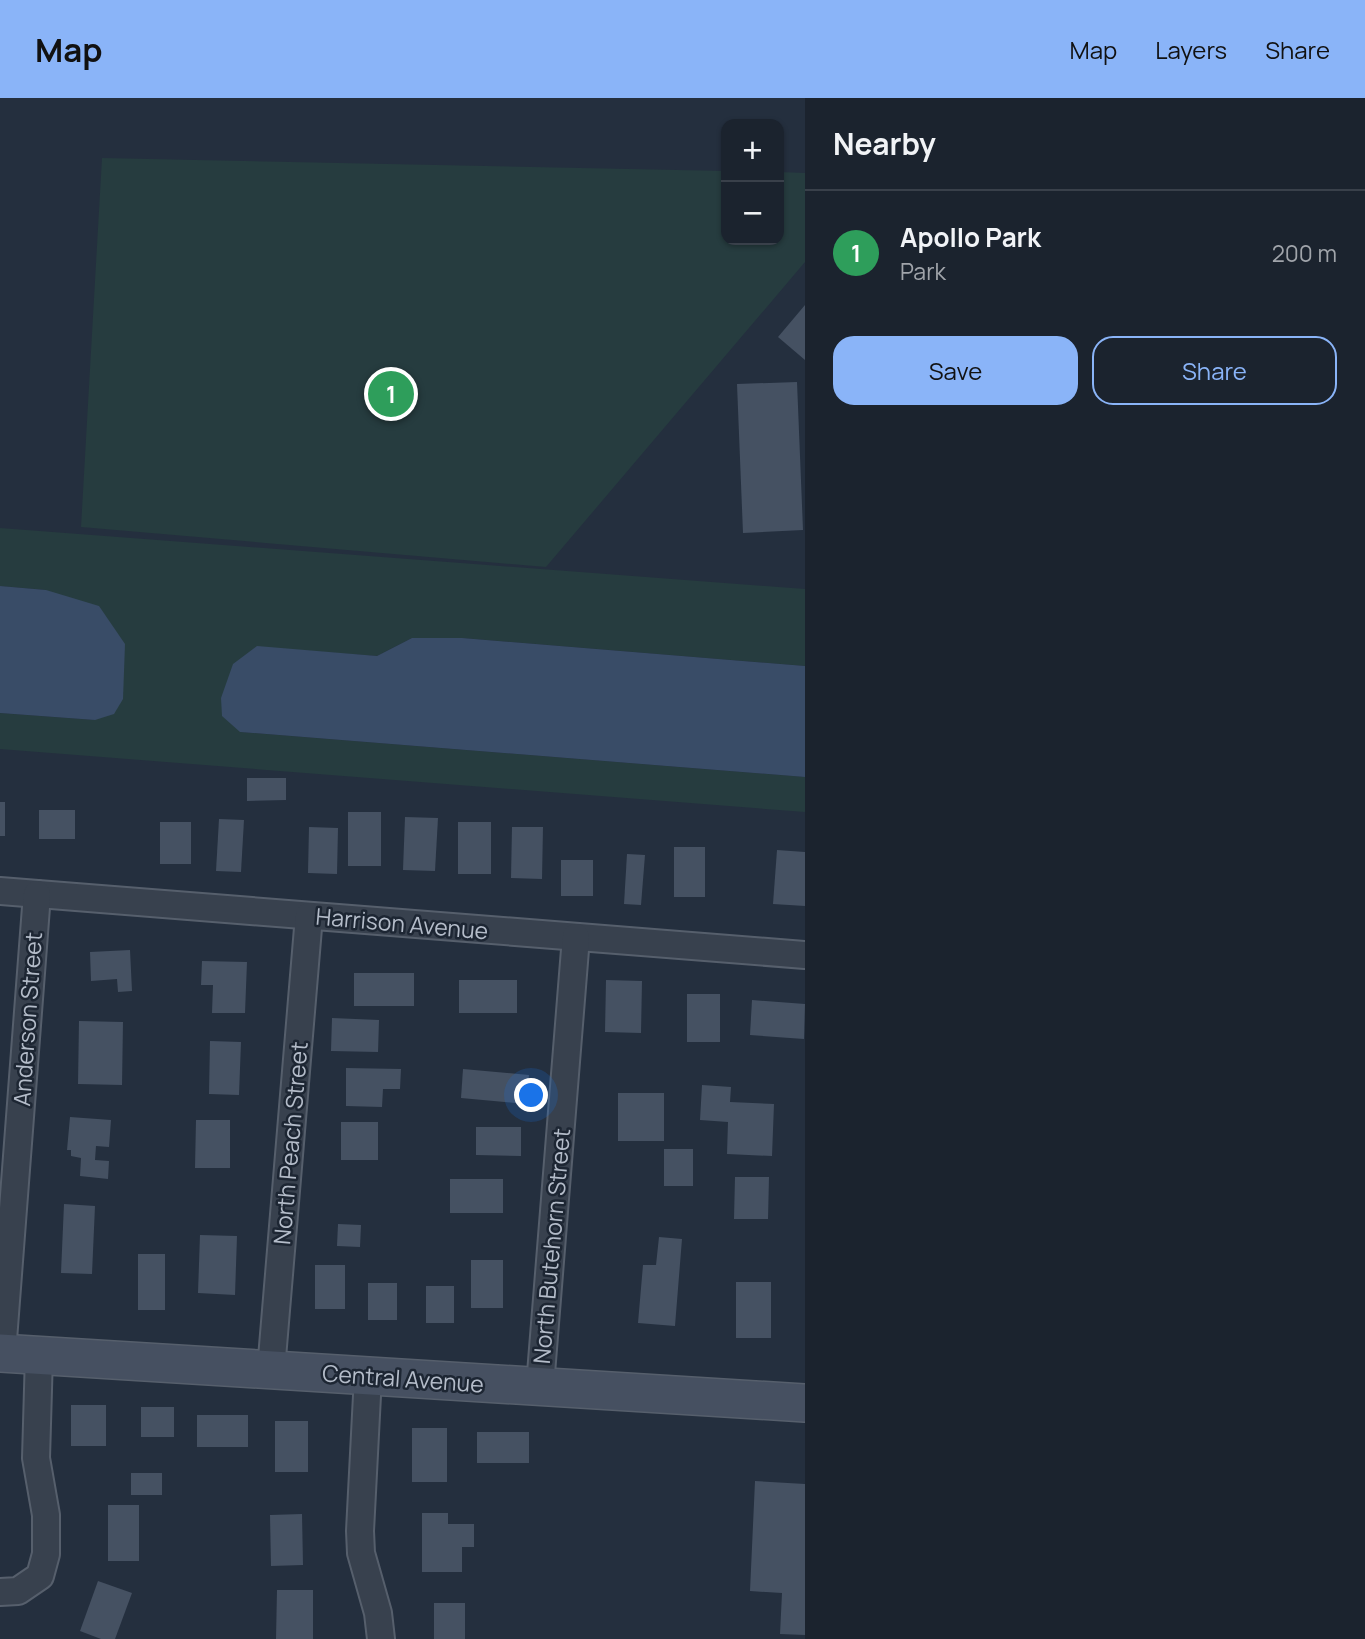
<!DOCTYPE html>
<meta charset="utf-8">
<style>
:root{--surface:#1b232e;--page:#242b36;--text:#f1f3f6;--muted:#a0a4aa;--line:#39404a;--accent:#8ab4f8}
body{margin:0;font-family:Manrope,sans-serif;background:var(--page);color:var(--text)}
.controls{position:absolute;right:21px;top:21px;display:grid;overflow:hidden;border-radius:14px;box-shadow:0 2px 5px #0004}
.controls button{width:63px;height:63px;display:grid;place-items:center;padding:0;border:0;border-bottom:2px solid var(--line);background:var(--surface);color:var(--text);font:35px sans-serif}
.you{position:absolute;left:532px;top:998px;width:24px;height:24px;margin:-18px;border:5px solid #fff;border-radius:50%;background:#1a73e8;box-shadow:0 0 0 10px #1a73e833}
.badge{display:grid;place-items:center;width:46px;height:46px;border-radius:50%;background:var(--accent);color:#fff;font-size:23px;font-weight:700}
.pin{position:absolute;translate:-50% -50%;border:4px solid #fff;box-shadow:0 2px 7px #0006}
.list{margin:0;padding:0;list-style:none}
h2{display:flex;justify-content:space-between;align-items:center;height:91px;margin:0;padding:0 28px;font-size:30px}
h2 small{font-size:23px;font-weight:400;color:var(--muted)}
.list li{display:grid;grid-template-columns:46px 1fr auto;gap:21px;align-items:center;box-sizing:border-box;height:126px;padding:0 28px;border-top:2px solid var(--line)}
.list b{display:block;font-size:26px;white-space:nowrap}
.list p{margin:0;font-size:23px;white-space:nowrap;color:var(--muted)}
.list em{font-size:23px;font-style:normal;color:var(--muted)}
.actions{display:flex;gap:14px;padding:21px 28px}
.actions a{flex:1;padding:16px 0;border:2px solid var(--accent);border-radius:21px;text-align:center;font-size:24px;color:var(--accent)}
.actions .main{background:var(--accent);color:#111}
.map{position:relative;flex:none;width:805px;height:1541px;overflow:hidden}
header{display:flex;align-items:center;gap:42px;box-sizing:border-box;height:98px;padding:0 35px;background:var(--accent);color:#111}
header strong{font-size:33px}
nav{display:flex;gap:38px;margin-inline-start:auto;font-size:24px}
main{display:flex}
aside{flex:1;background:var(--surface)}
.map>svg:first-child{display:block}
.green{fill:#263c3f}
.water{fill:#394c67}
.building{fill:#455162}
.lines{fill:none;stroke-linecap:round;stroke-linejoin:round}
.street-casing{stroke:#565f6c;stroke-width:30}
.secondary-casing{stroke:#565f6c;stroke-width:40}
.street{stroke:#38414e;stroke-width:26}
.secondary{stroke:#465061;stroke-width:37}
.labels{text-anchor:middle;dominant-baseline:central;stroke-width:5;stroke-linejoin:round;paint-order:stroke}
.street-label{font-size:23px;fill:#b4bcc9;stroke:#1d2633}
</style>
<header>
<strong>Map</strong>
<nav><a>Map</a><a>Layers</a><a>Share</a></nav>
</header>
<main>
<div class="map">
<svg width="805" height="1541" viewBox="0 0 805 1541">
<rect width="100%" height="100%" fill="#242f3e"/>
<g class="green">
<path d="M102 60 726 73V142H779V74L805 75V164L546 469 81 429Z"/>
<path d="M0 430 805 491V568L462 540H412L377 558 257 549 240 634 805 679V714L0 651V615L95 622 46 492 0 488Z"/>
</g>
<g class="water">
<path d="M0 488 46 492 99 508 125 546 123 601 114 616 95 622 0 615Z"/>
<path d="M412 540H462L805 568V679L240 634 222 618 221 600 233 566 257 548 377 558Z"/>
</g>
<g class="building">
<path d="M805 207V262L778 239Z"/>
<path d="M797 284 803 432 743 435 737 286Z"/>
<path d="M247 680H286V702L247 703Z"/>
<rect x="0" y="704" width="5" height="34"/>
<rect x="39" y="712" width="36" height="29"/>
<rect x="348" y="714" width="33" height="54"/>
<path d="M405 719 438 720 435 773 403 772Z"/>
<path d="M219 721 244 722 241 774 216 773Z"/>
<rect x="160" y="724" width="31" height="42"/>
<rect x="458" y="724" width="33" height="52"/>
<path d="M309 729 338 730 337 776 308 775Z"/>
<path d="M512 729H543L542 781 511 780Z"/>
<rect x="674" y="749" width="31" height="50"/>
<path d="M777 752 805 754V808L773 806Z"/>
<path d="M627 756 645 757 641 807 624 806Z"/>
<rect x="561" y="762" width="32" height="36"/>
<path d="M130 852 132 893 118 894 117 881 91 883 90 854Z"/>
<path d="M202 863 247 864 245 915H212L213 887H201Z"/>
<rect x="354" y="875" width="60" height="33"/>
<rect x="459" y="882" width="58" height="33"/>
<path d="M606 882 642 883 641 935 605 934Z"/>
<rect x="687" y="896" width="33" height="48"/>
<path d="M752 902 805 906 804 941 750 937Z"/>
<path d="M332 920 379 922 378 954 331 953Z"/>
<path d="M79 923 123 924 122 987 78 986Z"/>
<path d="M210 943 241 944 239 997 209 996Z"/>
<path d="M346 970 401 971 400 991H383L382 1009 346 1008Z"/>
<path d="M463 971 529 977 526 1006 461 1000Z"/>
<path d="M702 987 731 989 730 1004 774 1006 772 1058 727 1056 728 1024 700 1022Z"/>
<rect x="618" y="995" width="46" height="48"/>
<path d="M70 1019 111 1022 109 1049 96 1048 95 1062 109 1063 108 1081 80 1078 81 1060 71 1058V1052H67Z"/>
<path d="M196 1022H230V1070H195Z"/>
<rect x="341" y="1024" width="37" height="38"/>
<path d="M476 1029H521V1058L476 1057Z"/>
<rect x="664" y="1051" width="29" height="37"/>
<path d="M735 1079H769L768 1121H734Z"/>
<rect x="450" y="1081" width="53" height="34"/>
<path d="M64 1106 95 1108 92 1176 61 1175Z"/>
<path d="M338 1126 361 1127 360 1149 337 1148Z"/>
<path d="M200 1137 237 1138 235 1197 198 1195Z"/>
<path d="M659 1139 682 1141 675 1228 638 1225 643 1167H656Z"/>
<rect x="138" y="1156" width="27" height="56"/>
<rect x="471" y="1162" width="32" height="48"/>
<rect x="315" y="1167" width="30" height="44"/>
<rect x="736" y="1184" width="35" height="56"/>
<rect x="368" y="1185" width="29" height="37"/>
<rect x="426" y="1188" width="28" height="37"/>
<rect x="71" y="1307" width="35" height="41"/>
<rect x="141" y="1309" width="33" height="30"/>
<rect x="197" y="1317" width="51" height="32"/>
<rect x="275" y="1323" width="33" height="51"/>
<rect x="412" y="1330" width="35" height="54"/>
<rect x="477" y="1334" width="52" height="31"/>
<rect x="131" y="1375" width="31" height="22"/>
<path d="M755 1383 805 1386V1537L780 1536 782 1495 750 1493Z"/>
<rect x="108" y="1407" width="31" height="56"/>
<path d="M422 1415H448V1426H474V1449H462V1474H422Z"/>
<path d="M302 1416 303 1467 271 1468 270 1417Z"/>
<path d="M98 1483 132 1495 115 1541H101L80 1533Z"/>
<path d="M277 1492H313V1541H276Z"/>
<rect x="434" y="1505" width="31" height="36"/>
</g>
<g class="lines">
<defs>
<g id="street">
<path d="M0 793 805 857"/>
<path d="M2 1255 37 796"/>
<path d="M271 1272 309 818"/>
<path d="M368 1278 360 1433 361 1455 378 1515 381 1541"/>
<path d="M540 1288 576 839"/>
<path d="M0 1494 18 1493 40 1478 46 1456V1417L36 1360 39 1257"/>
</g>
<path id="secondary" d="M0 1255 805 1305"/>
</defs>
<use href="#street" class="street-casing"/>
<use href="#secondary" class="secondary-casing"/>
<use href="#street" class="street"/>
<use href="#secondary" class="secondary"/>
</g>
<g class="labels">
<g class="street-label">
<text transform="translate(402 825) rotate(5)">Harrison Avenue</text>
<text transform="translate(27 921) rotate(-86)">Anderson Street</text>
<text transform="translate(290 1045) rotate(-85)">North Peach Street</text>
<text transform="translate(551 1148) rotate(-85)">North Butehorn Street</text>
<text transform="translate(403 1280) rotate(4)">Central Avenue</text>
</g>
</g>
</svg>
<div class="controls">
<button>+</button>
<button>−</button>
</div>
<div class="you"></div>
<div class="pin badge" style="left:391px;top:296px;background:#2e9e5b">1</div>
</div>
<aside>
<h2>Nearby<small></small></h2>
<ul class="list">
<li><span class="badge" style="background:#2e9e5b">1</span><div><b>Apollo Park</b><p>Park</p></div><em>200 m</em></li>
</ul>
<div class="actions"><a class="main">Save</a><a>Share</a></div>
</aside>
</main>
